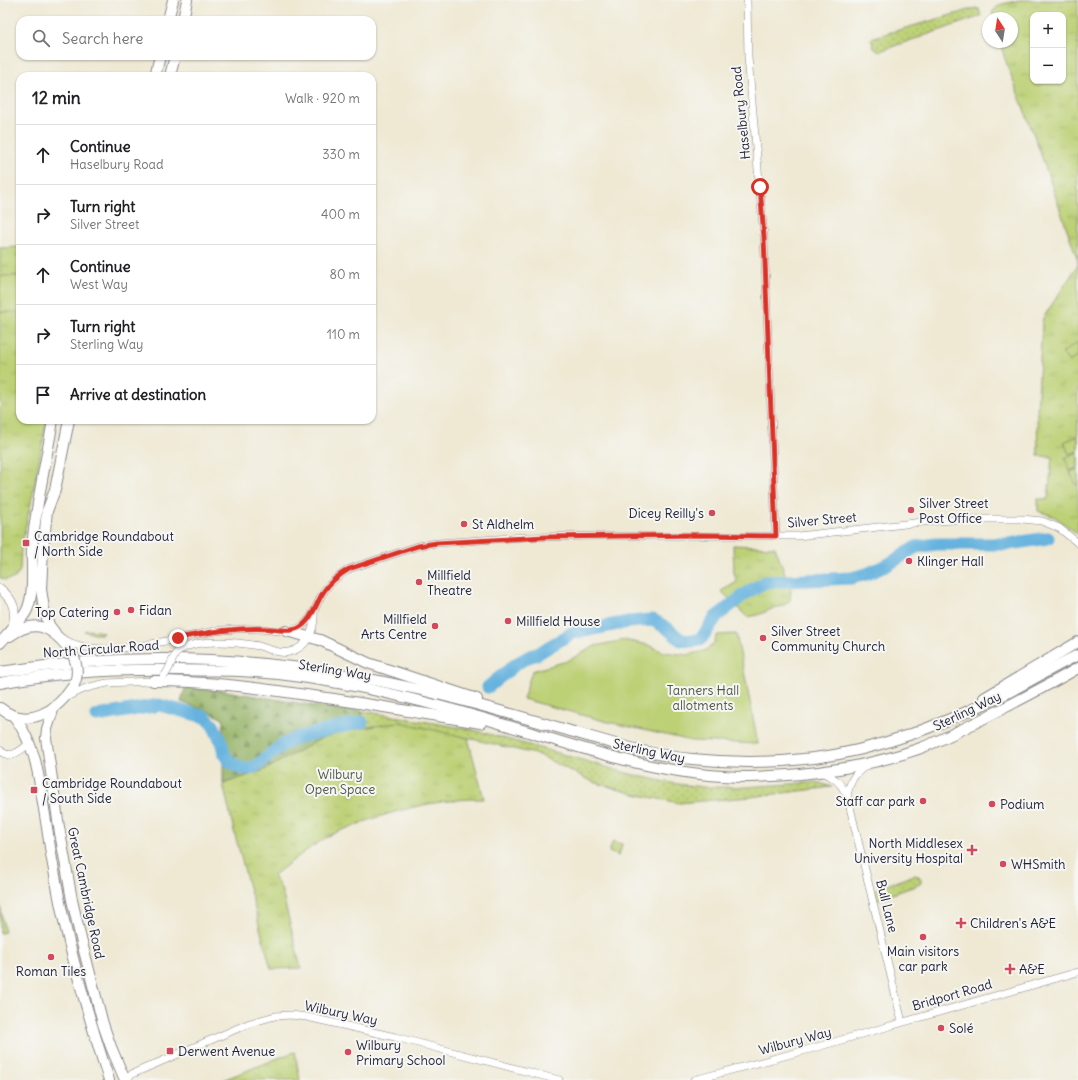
<!DOCTYPE html>
<meta charset="utf-8">
<style>
:root{--surface:#fff;--page:#f2f2f2;--text:#202124;--muted:#757577;--line:#e0e0e0}
body{margin:0;font-family:Delius,sans-serif;background:var(--page);color:var(--text)}
.controls{position:absolute;right:12px;top:12px;display:grid;overflow:hidden;border-radius:8px;box-shadow:0 1px 3px #0004}
.controls button{width:36px;height:36px;display:grid;place-items:center;padding:0;border:0;border-bottom:1px solid var(--line);background:var(--surface);color:var(--text);font:20px sans-serif}
.compass{position:absolute;left:982px;top:12px;width:36px;height:36px;border-radius:50%;background:var(--surface);box-shadow:0 1px 3px #0004;rotate:348deg}
.stop{position:absolute;width:12px;height:12px;margin:-9px;border:3px solid #d93025;border-radius:50%;background:#fff}
.stop.end{background:#d93025;border-color:#fff;box-shadow:0 1px 4px #0008}
.list{margin:0;padding:0;list-style:none}
h2{display:flex;justify-content:space-between;align-items:center;height:52px;margin:0;padding:0 16px;font-size:17px}
h2 small{font-size:13px;font-weight:400;color:var(--muted)}
.list li{display:grid;grid-template-columns:26px 1fr auto;gap:12px;align-items:center;box-sizing:border-box;height:60px;padding:0 16px;border-top:1px solid var(--line)}
.list b{display:block;font-size:15px;white-space:nowrap}
.list p{margin:0;font-size:13px;white-space:nowrap;color:var(--muted)}
.list em{font-size:13px;font-style:normal;color:var(--muted)}
.icon{flex:none;width:22px;height:22px;fill:none;stroke:currentColor;stroke-width:2;stroke-linecap:round;stroke-linejoin:round}
.map{position:relative;flex:none;width:1078px;height:1080px;overflow:hidden}
.search{position:absolute;background:var(--surface);box-shadow:0 1px 3px #0004;left:16px;top:16px;width:360px;height:44px;display:flex;align-items:center;gap:10px;box-sizing:border-box;padding:0 14px;border-radius:12px;color:var(--muted);font-size:15px}
.panel{position:absolute;background:var(--surface);box-shadow:0 1px 3px #0004;left:16px;top:72px;width:360px;height:352px;border-radius:12px}
.map>svg:first-child{display:block}
.grass{fill:url(#grass-dots);stroke:#6f7958}
.forest{fill:url(#forest-firs);stroke:#5c6a50}
.park{fill:url(#park-tufts);stroke:#6f7958;fill-rule:evenodd}
.garden{fill:#bcd074;stroke:#6f7958}
.lines{fill:none;stroke-linecap:round;stroke-linejoin:round}
.river{stroke:#65b2de;stroke-width:13}
.tertiary-casing{stroke:#888688;stroke-width:8}
.primary-casing{stroke:#888688;stroke-width:10}
.trunk-casing{stroke:#888688;stroke-width:12}
.tertiary{stroke:#fff;stroke-width:7}
.primary{stroke:#fff;stroke-width:9}
.trunk{stroke:#fff;stroke-width:10}
.tertiary-bridge-casing{stroke:#888688;stroke-width:8;stroke-linecap:butt}
.trunk-bridge-casing{stroke:#888688;stroke-width:12;stroke-linecap:butt}
.tertiary-bridge{stroke:#fff;stroke-width:7}
.trunk-bridge{stroke:#fff;stroke-width:10}
.route{stroke:#d93025;stroke-width:5}
.poi-dot{fill:#d1495b;stroke:#f6f6f2;stroke-width:1.5}
.labels{text-anchor:middle;dominant-baseline:central;stroke-width:4;stroke-linejoin:round;paint-order:stroke}
.street-label{font-size:13px;fill:#22223b;stroke:#f6f6f2}
.poi-label{font-size:13px;fill:#22223b;stroke:#f6f6f2;text-anchor:start}
.park-label{font-size:13px;fill:#50564c;stroke:#f6f6f2}
</style>
<div class="map">
<svg width="1078" height="1080" viewBox="0 0 1078 1080">
<defs>
<pattern id="grass-dots" width="8" height="8" patternUnits="userSpaceOnUse"><rect width="8" height="8" fill="#bcd074"/><path d="M2 2h.1M6 6h.1" fill="none" stroke="#a1b265" stroke-width="1.8" stroke-linecap="round"/></pattern>
<pattern id="forest-firs" width="22" height="20" patternUnits="userSpaceOnUse"><rect width="22" height="20" fill="#95b266"/><path d="M5 1l3.5 6h-7zM16 11l3.5 6h-7z" fill="#799055"/></pattern>
<pattern id="park-tufts" width="24" height="20" patternUnits="userSpaceOnUse"><rect width="24" height="20" fill="#bcd074"/><path d="M3 7l-1-3M5 7V3M7 7l1-3M15 17l-1-3M17 17v-4M19 17l1-3" fill="none" stroke="#a1b265"/></pattern>
</defs>
<rect width="100%" height="100%" fill="#f6f6f2"/>
<filter id="ink" filterUnits="userSpaceOnUse"><feTurbulence type="fractalNoise" baseFrequency=".025" numOctaves="2"/><feDisplacementMap in="SourceGraphic" scale="8" xChannelSelector="R" yChannelSelector="G"/><feConvolveMatrix kernelMatrix="1 2 1 2 8 2 1 2 1" color-interpolation-filters="sRGB"/></filter>
<filter id="wash" filterUnits="userSpaceOnUse"><feTurbulence type="fractalNoise" baseFrequency=".012" numOctaves="4" result="noise"/><feDisplacementMap in="SourceGraphic" scale="16" xChannelSelector="R" yChannelSelector="G"/><feGaussianBlur stdDeviation="0.9" result="paint"/><feColorMatrix in="noise" values="0 0 0 0 0 0 0 0 0 0 0 0 0 0 0 0 0 1.4 0 .05"/><feComposite in="paint" operator="in"/></filter>
<g filter="url(#wash)">
<rect width="100%" height="100%" fill="#efe9d4"/>
<g class="grass">
<path d="M976 8 979 9 981 16 880 51 874 48 871 39 874 37Z"/>
<path d="M91 630 103 632 102 634H94L84 631Z"/>
<path d="M362 711 399 717 474 730 558 753 630 774 671 783 703 787H746L817 782 832 787 751 797 679 803 634 794 593 782 539 755 468 738 400 723 363 728Z"/>
<path d="M914 875 919 876 921 879V883L918 885 879 899 876 898 874 891 876 889Z"/>
</g>
<path class="forest" d="M185 688 226 691 328 708 362 711 363 728 322 738 265 770 223 784V719L209 712 181 702Z"/>
<g class="park">
<path d="M1019 0H1078V534L1055 517 1038 511V499H1048L1052 457 1038 456 1037 413 1042 323 1043 318 1078 265 1077 258 1038 146 1005 59 1000 42H1012V18H994L992 12 999 5ZM1033 15H1063V81H1033Z"/>
<path d="M20 247V420H47L30 508 21 547 20 570 16 577 12 579 5 580 0 578V248Z"/>
<path d="M733 545 775 547 791 590 790 600 783 606 774 608 758 615 747 617 721 591 737 582 734 573Z"/>
<path d="M400 722 468 738 484 799C443 798 394 810 356 825 349 828 340 830 333 834 312 845 292 861 273 876L281 888 301 968 271 969 234 831 223 784 265 770 322 738 351 730Z"/>
<path d="M613 841 622 844 619 856 609 852Z"/>
<path d="M0 904 5 932 0 933Z"/>
<path d="M295 1052 300 1080H223L291 1053Z"/>
</g>
<g class="garden">
<rect x="0" y="276" width="20" height="36"/>
<path d="M1078 342V356L1069 362 1062 353Z"/>
<path d="M1078 436V451L1069 454 1064 442Z"/>
<path d="M1078 452V467L1070 471 1065 458Z"/>
<path d="M1078 469V484L1076 485 1070 472Z"/>
<path d="M736 634 746 681 758 744 692 741 604 721 523 699 532 671 567 661 595 646 624 640 648 645 664 652 687 655 704 651 713 645 717 635Z"/>
</g>
<g class="lines">
<g class="river">
<path d="M488 687 516 664 528 657 537 654 572 633 628 622 653 620 667 628 681 640 692 641 701 639 716 617 745 594 765 582 851 578 867 574 889 564 916 547 936 544H1009L1048 538"/>
<path d="M97 716 159 705 205 717 213 725 221 741 224 753 228 760 240 768 250 769 256 766 282 745 299 737 362 722"/>
</g>
</g>
</g>
<g filter="url(#ink)">
<g class="lines">
<defs>
<g id="tertiary">
<path d="M747 0 748 57 764 237 776 536"/>
<path d="M63 639C106 664 177 635 224 630 235 629 246 628 257 629 271 629 289 635 302 626 314 618 316 603 324 591 330 582 340 575 349 569L418 546 437 543 526 537 599 536H798L923 522 968 519H1022L1042 521 1059 528 1078 543"/>
<path d="M178 651C198 638 236 642 259 646 269 649 279 654 289 652 308 648 315 629 314 612"/>
<path d="M66 697 86 688 107 683 153 681 156 680"/>
<path d="M0 750C10 761 21 750 30 743"/>
<path d="M820 772C835 777 840 782 847 795L902 1022"/>
<path d="M847 795C851 779 854 774 867 765"/>
<path d="M126 1080 132 1074 250 1023 275 1016 291 1015 307 1017 395 1037 559 1080"/>
<path d="M694 1080 810 1049 1078 972"/>
</g>
<path id="primary" d="M0 589C15 601 16 610 13 628"/>
<g id="trunk">
<path d="M168 20 173 0"/>
<path d="M183 20 187 0"/>
<path d="M155 76 160 56"/>
<path d="M170 76 175 56"/>
<path d="M286 631 320 640 368 663 477 699"/>
<path d="M55 633 49 625 44 609 41 589 43 550 47 511 55 490 69 420"/>
<path d="M10 636C37 616 54 629 72 653"/>
<path d="M0 643C7 635 23 619 27 610 35 592 31 566 32 547 36 504 46 462 53 420"/>
<path d="M0 672C143 649 280 657 421 690 470 702 519 716 567 730 608 742 649 755 692 759 732 763 774 763 814 758 879 750 940 725 999 697 1026 684 1051 668 1078 655"/>
<path d="M153 681C207 681 260 688 313 696 369 704 425 714 481 723"/>
<path d="M0 683C59 672 119 669 178 670 199 671 219 670 240 671 313 675 384 691 454 710 551 736 646 777 748 777 805 776 864 768 918 749 948 738 976 722 1004 708 1029 695 1054 682 1078 668"/>
<path d="M984 698 1078 642"/>
<path d="M54 707 47 729 46 738 59 827 72 900 81 939 103 1024 111 1047 125 1080"/>
<path d="M0 708C28 730 57 711 74 685"/>
<path d="M14 716C38 750 38 776 45 815 49 844 54 873 60 902 72 962 90 1021 109 1080"/>
</g>
</defs>
<use href="#tertiary" class="tertiary-casing"/>
<use href="#primary" class="primary-casing"/>
<use href="#trunk" class="trunk-casing"/>
<use href="#tertiary" class="tertiary"/>
<use href="#primary" class="primary"/>
<use href="#trunk" class="trunk"/>
<defs>
<path id="tertiary-bridge" d="M164 676C171 669 171 658 178 651"/>
<path id="trunk-bridge" d="M72 653C77 664 79 673 74 685"/>
</defs>
<use href="#tertiary-bridge" class="tertiary-bridge-casing"/>
<use href="#trunk-bridge" class="trunk-bridge-casing"/>
<use href="#tertiary-bridge" class="tertiary-bridge"/>
<use href="#trunk-bridge" class="trunk-bridge"/>
</g>
</g>
<g class="lines" filter="url(#ink)">
<path class="route" d="M178 638C209 632 239 627 270 629 281 630 294 633 303 625 314 616 316 603 324 591 330 582 339 575 349 569L418 546 437 543 546 537 699 535 776 536 764 237 760 187"/>
</g>
<g class="poi-dot">
<circle cx="911" cy="510" r="4"/>
<circle cx="712" cy="513" r="4"/>
<circle cx="464" cy="524" r="4"/>
<rect x="22" y="539" width="8" height="8" rx="2"/>
<circle cx="909" cy="561" r="4"/>
<circle cx="419" cy="582" r="4"/>
<circle cx="131" cy="610" r="4"/>
<circle cx="117" cy="612" r="4"/>
<circle cx="508" cy="621" r="4"/>
<circle cx="435" cy="626" r="4"/>
<circle cx="763" cy="638" r="4"/>
<rect x="30" y="786" width="8" height="8" rx="2"/>
<circle cx="923" cy="801" r="4"/>
<circle cx="992" cy="804" r="4"/>
<path d="M970 844h4v4h4v4h-4v4h-4v-4h-4v-4h4z"/>
<circle cx="1003" cy="864" r="4"/>
<path d="M959 917h4v4h4v4h-4v4h-4v-4h-4v-4h4z"/>
<circle cx="923" cy="937" r="4"/>
<circle cx="51" cy="957" r="4"/>
<path d="M1008 963h4v4h4v4h-4v4h-4v-4h-4v-4h4z"/>
<circle cx="941" cy="1028" r="4"/>
<rect x="166" y="1047" width="8" height="8" rx="2"/>
<circle cx="348" cy="1052" r="4"/>
</g>
<g class="labels">
<g class="street-label">
<text transform="translate(741 113) rotate(-96)">Haselbury Road</text>
<text transform="translate(822 520) rotate(-5)">Silver Street</text>
<text transform="translate(101 649) rotate(-4)">North Circular Road</text>
<text transform="translate(335 670) rotate(9)">Sterling Way</text>
<text transform="translate(967 711) rotate(-26)">Sterling Way</text>
<text transform="translate(649 751) rotate(12)">Sterling Way</text>
<text transform="translate(86 893) rotate(78)">Great Cambridge Road</text>
<text transform="translate(887 906) rotate(76)">Bull Lane</text>
<text transform="translate(952 995) rotate(-16)">Bridport Road</text>
<text transform="translate(341 1013) rotate(12)">Wilbury Way</text>
<text transform="translate(795 1041) rotate(-15)">Wilbury Way</text>
</g>
<g class="poi-label">
<text x="919" y="503">Silver Street<tspan x="919" dy="15">Post Office</tspan></text>
<text x="704" y="513" text-anchor="end">Dicey Reilly's</text>
<text x="472" y="524">St Aldhelm</text>
<text x="34" y="536">Cambridge Roundabout<tspan x="34" dy="15">/ North Side</tspan></text>
<text x="917" y="561">Klinger Hall</text>
<text x="427" y="575">Millfield<tspan x="427" dy="15">Theatre</tspan></text>
<text x="139" y="610">Fidan</text>
<text x="109" y="612" text-anchor="end">Top Catering</text>
<text x="427" y="619" text-anchor="end">Millfield<tspan x="427" dy="15">Arts Centre</tspan></text>
<text x="516" y="621">Millfield House</text>
<text x="771" y="631">Silver Street<tspan x="771" dy="15">Community Church</tspan></text>
<text x="42" y="783">Cambridge Roundabout<tspan x="42" dy="15">/ South Side</tspan></text>
<text x="915" y="801" text-anchor="end">Staff car park</text>
<text x="1000" y="804">Podium</text>
<text x="963" y="843" text-anchor="end">North Middlesex<tspan x="963" dy="15">University Hospital</tspan></text>
<text x="1011" y="864">WHSmith</text>
<text x="970" y="923">Children's A&amp;E</text>
<text x="923" y="951" text-anchor="middle">Main visitors<tspan x="923" dy="15">car park</tspan></text>
<text x="1019" y="969">A&amp;E</text>
<text x="51" y="971" text-anchor="middle">Roman Tiles</text>
<text x="949" y="1028">Solé</text>
<text x="356" y="1045">Wilbury<tspan x="356" dy="15">Primary School</tspan></text>
<text x="178" y="1051">Derwent Avenue</text>
</g>
<g class="park-label">
<text x="703" y="690">Tanners Hall<tspan x="703" dy="15">allotments</tspan></text>
<text x="340" y="774">Wilbury<tspan x="340" dy="15">Open Space</tspan></text>
</g>
</g>
</svg>
<div class="controls">
<button>+</button>
<button>−</button>
</div>
<svg class="compass" viewBox="-18 -18 36 36"><path d="M0-13l5 13h-10z" fill="#e53935"/><path d="M0 13l5-13h-10z" fill="#757577"/></svg>
<div class="stop" style="left:760px;top:187px"></div>
<div class="stop end" style="left:178px;top:638px"></div>
<div class="search"><svg class="icon" aria-label="search" viewBox="0 0 24 24"><circle cx="10" cy="10" r="6"/><path d="M15 15l6 6"/></svg>Search here</div>
<section class="panel">
<h2>12 min<small>Walk · 920 m</small></h2>
<ul class="list">
<li><svg class="icon" aria-label="ahead" viewBox="0 0 24 24"><path d="M12 20V5M6 11l6-6 6 6"/></svg><div><b>Continue</b><p>Haselbury Road</p></div><em>330 m</em></li>
<li><svg class="icon" aria-label="right" viewBox="0 0 24 24"><path d="M7 20v-9h11M14 6l5 5-5 5"/></svg><div><b>Turn right</b><p>Silver Street</p></div><em>400 m</em></li>
<li><svg class="icon" aria-label="ahead" viewBox="0 0 24 24"><path d="M12 20V5M6 11l6-6 6 6"/></svg><div><b>Continue</b><p>West Way</p></div><em>80 m</em></li>
<li><svg class="icon" aria-label="right" viewBox="0 0 24 24"><path d="M7 20v-9h11M14 6l5 5-5 5"/></svg><div><b>Turn right</b><p>Sterling Way</p></div><em>110 m</em></li>
<li><svg class="icon" aria-label="arrive" viewBox="0 0 24 24"><path d="M6 21V4h12l-3 4 3 4H6"/></svg><div><b>Arrive at destination</b></div></li>
</ul>
</section>
</div>
